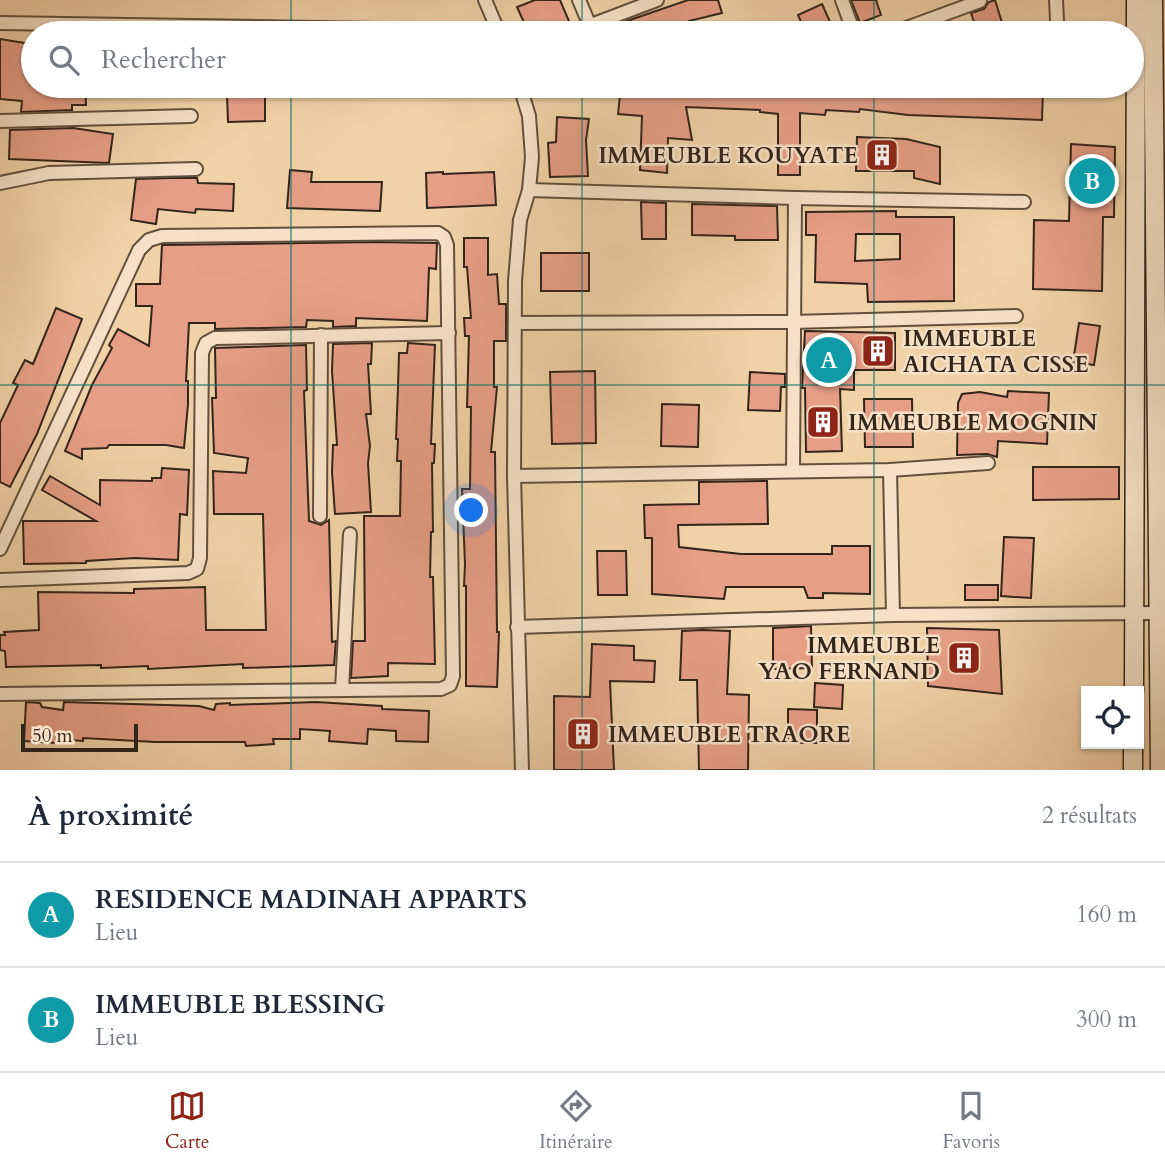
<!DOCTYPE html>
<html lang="fr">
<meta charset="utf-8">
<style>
:root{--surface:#fff;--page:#f6f6f7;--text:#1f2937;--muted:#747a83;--line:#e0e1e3;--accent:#8f2418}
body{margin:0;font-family:Cardo,serif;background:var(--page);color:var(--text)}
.controls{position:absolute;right:21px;bottom:21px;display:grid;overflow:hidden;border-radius:0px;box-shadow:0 2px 5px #0004}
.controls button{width:63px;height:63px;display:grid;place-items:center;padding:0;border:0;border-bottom:2px solid var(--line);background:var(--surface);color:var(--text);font:35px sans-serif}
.scale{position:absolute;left:21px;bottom:18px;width:117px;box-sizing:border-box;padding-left:7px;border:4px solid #32251a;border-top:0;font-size:19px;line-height:24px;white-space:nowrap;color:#32251a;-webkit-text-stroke:5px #f6e1c6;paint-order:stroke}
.you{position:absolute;left:472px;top:511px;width:24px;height:24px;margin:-18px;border:5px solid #fff;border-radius:50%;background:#1a73e8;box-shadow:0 0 0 10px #1a73e833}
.badge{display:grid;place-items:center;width:46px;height:46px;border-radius:50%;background:var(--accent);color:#fff;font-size:23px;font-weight:700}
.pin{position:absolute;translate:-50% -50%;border:4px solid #fff;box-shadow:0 2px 7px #0006}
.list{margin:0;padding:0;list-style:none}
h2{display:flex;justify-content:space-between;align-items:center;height:91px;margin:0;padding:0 28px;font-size:30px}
h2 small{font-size:23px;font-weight:400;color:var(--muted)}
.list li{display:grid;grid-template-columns:46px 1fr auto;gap:21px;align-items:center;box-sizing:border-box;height:105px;padding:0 28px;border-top:2px solid var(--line)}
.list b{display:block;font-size:26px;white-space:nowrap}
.list p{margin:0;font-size:23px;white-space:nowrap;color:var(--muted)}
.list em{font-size:23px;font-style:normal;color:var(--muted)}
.icon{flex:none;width:38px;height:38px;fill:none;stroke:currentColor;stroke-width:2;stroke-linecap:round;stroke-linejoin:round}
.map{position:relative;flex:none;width:1165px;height:770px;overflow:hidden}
.search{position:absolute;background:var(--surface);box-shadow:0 2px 5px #0004;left:21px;right:21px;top:21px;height:77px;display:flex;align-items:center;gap:18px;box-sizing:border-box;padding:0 24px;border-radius:38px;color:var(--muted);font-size:26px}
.sheet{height:301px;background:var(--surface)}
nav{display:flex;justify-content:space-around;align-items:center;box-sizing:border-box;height:98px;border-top:2px solid var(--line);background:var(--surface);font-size:19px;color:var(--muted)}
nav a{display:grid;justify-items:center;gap:4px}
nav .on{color:var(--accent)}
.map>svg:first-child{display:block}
.building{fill:#e79e87;stroke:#32251a;stroke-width:2;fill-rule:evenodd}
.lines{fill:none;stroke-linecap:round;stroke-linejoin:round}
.street-casing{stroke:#62503d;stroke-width:16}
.secondary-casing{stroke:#32251a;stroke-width:21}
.street{stroke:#f6e1c6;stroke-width:12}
.secondary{stroke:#f6e1c6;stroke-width:18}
.grid{fill:none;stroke:#0f766e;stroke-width:2;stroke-opacity:0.55}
.labels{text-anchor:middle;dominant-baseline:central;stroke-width:5;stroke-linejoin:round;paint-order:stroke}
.poi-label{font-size:23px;font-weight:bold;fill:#32251a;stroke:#f6e1c6;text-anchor:start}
</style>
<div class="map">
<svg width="1165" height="770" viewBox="0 0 1165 770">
<rect width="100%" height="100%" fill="#f1d1a7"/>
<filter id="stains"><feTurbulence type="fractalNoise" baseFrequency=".00286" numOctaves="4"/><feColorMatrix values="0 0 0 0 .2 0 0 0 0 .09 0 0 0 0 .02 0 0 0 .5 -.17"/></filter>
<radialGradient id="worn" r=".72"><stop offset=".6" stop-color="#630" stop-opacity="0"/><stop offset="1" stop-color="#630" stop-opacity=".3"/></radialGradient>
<g class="building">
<path d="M535 0H560L574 33H544L541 23 527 29 517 7Z"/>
<path d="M688 0H718L722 13 689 21 690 25 661 33H602L601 31 627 21Z"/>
<path d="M851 0H876L881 15 860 23Z"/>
<path d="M995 0 1004 29 991 33H978L971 13 984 9 989 2Z"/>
<path d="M822 4 835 33H806L798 15Z"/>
<path d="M0 39 31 44 26 75 33 76V86H85L86 105H72V110L21 112 22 101 0 99Z"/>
<path d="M621 86H977L1043 90 1042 120 908 115 860 109 859 112 826 110 825 115 800 113V175H778V114L760 112V110L686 107 692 140 668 138 667 173 640 170 642 116 618 114Z"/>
<path d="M227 95H265V121L228 122Z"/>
<path d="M557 117 589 119 586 140 588 176 550 177 548 143 556 142Z"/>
<path d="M73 128 113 134 109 163 9 159 10 130Z"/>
<path d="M857 137 906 139 940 147V184L914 178V171H856Z"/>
<path d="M1071 144 1115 147 1114 217H1103L1102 291 1033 289 1034 220 1069 221Z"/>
<path d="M290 170 312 172 311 182H382L380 211 287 208Z"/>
<path d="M443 172V174L494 172 496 205 427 208 426 173Z"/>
<path d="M171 178H197L198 183 234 184 233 211 196 209 195 213 158 209 156 224 131 220 136 179Z"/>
<path d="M641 202 666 203V239H642Z"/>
<path d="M692 204 777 206 778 240H735V236L692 235Z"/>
<path d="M896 211V217H954V301L868 302 867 284 815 282 816 235H806V212ZM856 234H900V259L855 261Z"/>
<path d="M464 238H488V275L497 274 499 304H506V341H494V387H497L491 452H495L497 632H499L497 687 466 686V586H464L465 564 462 489H470L471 407H467L469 336H465L464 318H471L467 267H464Z"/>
<path d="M375 242 437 243 436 269 429 268 427 321 356 318V326L333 327V321L307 320 306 327 215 329V323H189L186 381H188V404L184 448 166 445H109L107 448 82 449V459L65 451 92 385 112 348 109 345 118 329 149 346 152 306H136V284H160L162 245Z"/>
<rect x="541" y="253" width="48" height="38"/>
<path d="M56 308 82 319 37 434 10 487 0 482V423L18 385 13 383 25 360 33 364Z"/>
<path d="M1079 323 1100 326 1094 365 1073 362Z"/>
<path d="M805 331 895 333V370H854V390L840 389 842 451 806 452 805 388H802Z"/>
<path d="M372 343 371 364H368L371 414H366L370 446 368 463 371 512 335 514 332 472 333 445H337L332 371 333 344Z"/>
<path d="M408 343 435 345 431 444H435L434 463H432L433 532H431L430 577H433L435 664 388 663V676L351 678 353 641H365L364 516H400L401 461H397L398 439H396L398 387 399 353H407Z"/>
<path d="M306 345 307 390 304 391 309 521 321 525 329 520 332 642 336 641 334 665 243 668V664L148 669V666L101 668V665L6 667 5 651 0 650V635H5L4 632 39 630 38 592 134 593V589L205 587 206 630H266L263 514H214L213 471 246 473 248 458 214 453 212 398H216L215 348Z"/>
<path d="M595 371 596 443 552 444 550 372Z"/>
<path d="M750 372 785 374V387H781L780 411 748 410Z"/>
<path d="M1008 391 1049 393 1047 444 998 441 997 457 987 454 957 455 958 403 962 394 980 392 1007 397Z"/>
<path d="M864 399H912L913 447H865Z"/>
<path d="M662 404 699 405 698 447 661 446Z"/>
<path d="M1033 467H1119V499L1033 500Z"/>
<path d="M162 468 189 470 187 515 180 514 178 560 135 558 86 561V563L24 564 23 521H96L42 490 50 476 100 505V480L152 481V478H161Z"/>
<path d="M767 481 768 524 678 525 679 547 741 554H832V546H870V594L823 593V598H808L804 587H726L724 599 652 594V538H645L644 505 699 504V482Z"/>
<path d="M1004 537 1034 538 1031 598 1001 596Z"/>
<path d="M597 551H626L627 595H598Z"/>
<rect x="965" y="585" width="33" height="15"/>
<path d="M811 626 812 668 773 669V628Z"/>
<path d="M927 628 999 630 1002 694 928 686Z"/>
<path d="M702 630 730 631 727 694 749 695 748 770H699L697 680H680L682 631Z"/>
<path d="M592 644 634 646V660L655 661 654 682 610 681 614 770H554V696L590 697Z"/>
<path d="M815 683 843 685 842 709 814 707Z"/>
<path d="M26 702 40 703 42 707 63 710 64 702 199 706 214 710 216 704 230 703V705L316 702 382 706V709L429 711 428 742 396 741V731L368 729 367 744 329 741 330 731 300 729V739H273L274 744 246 746 245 742H155L83 738V741L58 739 57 743 24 741Z"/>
<path d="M788 709 817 710V743H788Z"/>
</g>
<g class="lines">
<defs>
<g id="street">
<path d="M485 0 499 33"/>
<path d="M579 0 593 33"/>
<path d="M842 0 854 33"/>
<path d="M0 23 498 31"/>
<path d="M591 25 657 0"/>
<path d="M893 33 980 1"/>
<path d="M1054 33 1057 20 1056 0"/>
<path d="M520 86 529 116 532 157 529 190 520 220 515 281 514 476 522 770"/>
<path d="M0 121 191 116"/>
<path d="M0 183 49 173 196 169"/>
<path d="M529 190 795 198 1024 202"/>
<path d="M515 323 792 322 1016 316"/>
<path d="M890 470 893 615"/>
<path d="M793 471 795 198"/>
<path d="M514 476 890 470 988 463"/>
<path d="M320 516 321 335"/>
<path d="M0 549 139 250 149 240 162 236 438 233 444 237 447 245 453 676 450 685 441 689 0 694"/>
<path d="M0 580 188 573 197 569 200 558 202 353 206 343 215 338 449 333"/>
<path d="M517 627 893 615 1157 613"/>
<path d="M342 690 350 534"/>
</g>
<g id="secondary">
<path d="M1153 0 1160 770"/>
<path d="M1134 691 1136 0"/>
<path d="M1133 770V744"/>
</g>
</defs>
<use href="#street" class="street-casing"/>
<use href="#secondary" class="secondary-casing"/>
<use href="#street" class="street"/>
<use href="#secondary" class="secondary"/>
</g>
<path class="grid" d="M291 0V33M582 0V33M874 0V33M291 86V770M582 86V770M874 86V770M0 385H1165"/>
<defs>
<symbol id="building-square" viewBox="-11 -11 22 22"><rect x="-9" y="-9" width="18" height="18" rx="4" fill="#8f2418" stroke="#f6e1c6"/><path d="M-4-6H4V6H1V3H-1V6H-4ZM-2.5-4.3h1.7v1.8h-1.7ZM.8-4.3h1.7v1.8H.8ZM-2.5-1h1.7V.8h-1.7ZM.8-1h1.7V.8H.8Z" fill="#fff"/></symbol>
</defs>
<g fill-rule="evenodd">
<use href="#building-square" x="863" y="136" width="38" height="38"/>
<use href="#building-square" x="859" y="332" width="38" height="38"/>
<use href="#building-square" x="804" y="403" width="38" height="38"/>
<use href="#building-square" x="945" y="639" width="38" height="38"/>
<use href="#building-square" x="564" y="715" width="38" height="38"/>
</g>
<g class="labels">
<g class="poi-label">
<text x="858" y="155" text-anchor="end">IMMEUBLE KOUYATE</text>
<text x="903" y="338">IMMEUBLE<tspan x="903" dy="26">AICHATA CISSE</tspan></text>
<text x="848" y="422">IMMEUBLE MOGNIN</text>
<text x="940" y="645" text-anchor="end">IMMEUBLE<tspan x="940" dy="26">YAO FERNAND</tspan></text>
<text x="608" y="734">IMMEUBLE TRAORE</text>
</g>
</g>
<rect width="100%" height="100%" filter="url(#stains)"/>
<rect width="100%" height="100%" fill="url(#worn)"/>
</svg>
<div class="controls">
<button><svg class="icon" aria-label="locate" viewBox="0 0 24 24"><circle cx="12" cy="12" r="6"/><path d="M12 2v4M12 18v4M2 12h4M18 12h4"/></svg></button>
</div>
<div class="scale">50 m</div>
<div class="you"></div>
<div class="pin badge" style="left:829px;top:360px;background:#0f9aa8">A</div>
<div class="pin badge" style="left:1092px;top:181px;background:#0f9aa8">B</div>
<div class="search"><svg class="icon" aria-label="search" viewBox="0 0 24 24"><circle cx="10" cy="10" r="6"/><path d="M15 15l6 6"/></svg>Rechercher</div>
</div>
<section class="sheet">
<h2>À proximité<small>2 résultats</small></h2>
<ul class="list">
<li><span class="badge" style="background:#0f9aa8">A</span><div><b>RESIDENCE MADINAH APPARTS</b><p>Lieu</p></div><em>160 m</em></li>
<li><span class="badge" style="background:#0f9aa8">B</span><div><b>IMMEUBLE BLESSING</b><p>Lieu</p></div><em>300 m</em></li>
</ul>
</section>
<nav>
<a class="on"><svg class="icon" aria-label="map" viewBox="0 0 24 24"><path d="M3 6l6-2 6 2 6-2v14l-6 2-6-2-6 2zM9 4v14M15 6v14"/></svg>Carte</a>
<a><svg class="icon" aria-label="directions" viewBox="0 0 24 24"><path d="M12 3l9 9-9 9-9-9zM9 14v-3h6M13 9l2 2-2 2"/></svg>Itinéraire</a>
<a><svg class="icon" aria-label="saved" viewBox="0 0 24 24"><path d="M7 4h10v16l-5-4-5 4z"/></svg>Favoris</a>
</nav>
